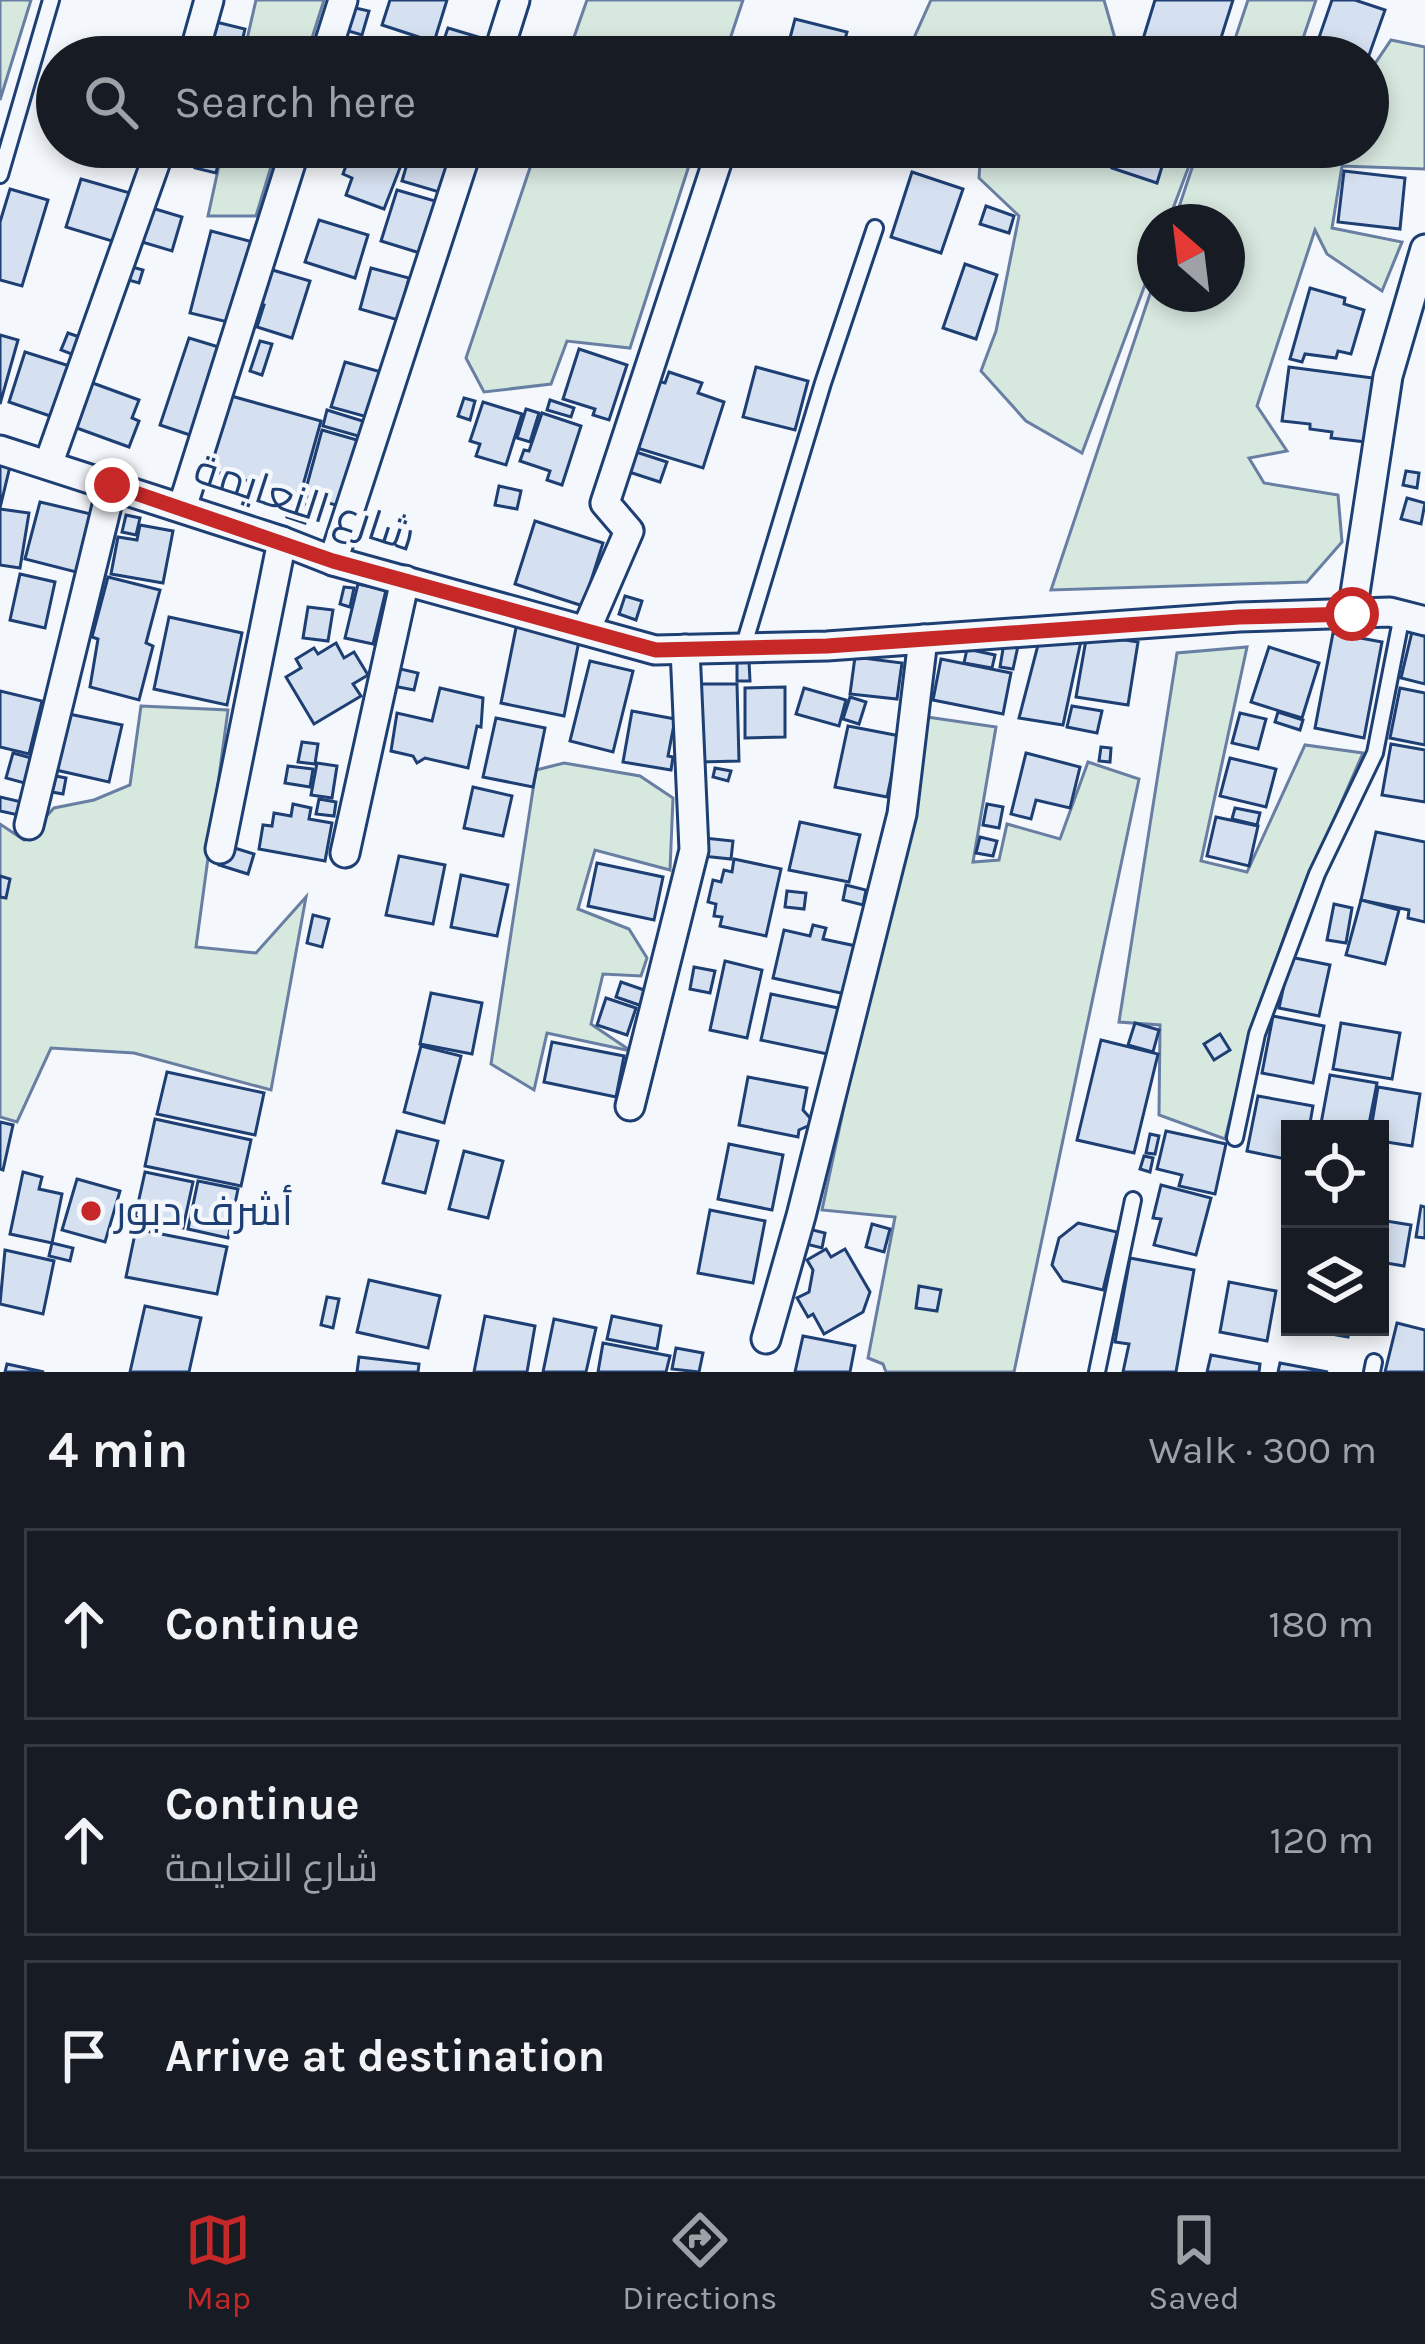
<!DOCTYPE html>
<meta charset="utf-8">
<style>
:root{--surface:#171b24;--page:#20242c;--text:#f1f3f6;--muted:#9ea1a6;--line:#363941;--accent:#c62828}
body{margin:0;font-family:Karla,Cairo,sans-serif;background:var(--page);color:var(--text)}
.controls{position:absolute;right:36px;bottom:36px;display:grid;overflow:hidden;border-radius:0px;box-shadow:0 6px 18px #0003}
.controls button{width:108px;height:108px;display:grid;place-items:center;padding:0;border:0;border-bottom:3px solid var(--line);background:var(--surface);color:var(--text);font:60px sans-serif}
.compass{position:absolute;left:1137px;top:204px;width:108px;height:108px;border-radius:50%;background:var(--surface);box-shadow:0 6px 18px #0003;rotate:332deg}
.stop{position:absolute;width:36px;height:36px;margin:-27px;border:9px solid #c62828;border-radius:50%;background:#fff}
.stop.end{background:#c62828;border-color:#fff;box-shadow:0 3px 12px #0008}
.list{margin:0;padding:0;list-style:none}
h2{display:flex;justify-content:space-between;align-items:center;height:156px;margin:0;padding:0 48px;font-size:51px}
h2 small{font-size:39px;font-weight:400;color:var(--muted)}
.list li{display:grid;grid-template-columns:78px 1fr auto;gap:36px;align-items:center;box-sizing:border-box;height:192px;margin:0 24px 24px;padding:0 24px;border:3px solid var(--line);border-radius:0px}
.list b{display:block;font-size:45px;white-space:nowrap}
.list p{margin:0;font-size:39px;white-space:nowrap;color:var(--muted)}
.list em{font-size:39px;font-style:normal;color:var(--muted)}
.icon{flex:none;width:66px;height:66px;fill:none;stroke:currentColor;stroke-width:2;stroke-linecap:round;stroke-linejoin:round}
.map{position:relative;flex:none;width:1425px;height:1372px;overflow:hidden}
.search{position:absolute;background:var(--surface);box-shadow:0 6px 18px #0003;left:36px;right:36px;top:36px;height:132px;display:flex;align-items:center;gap:30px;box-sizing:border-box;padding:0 42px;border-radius:66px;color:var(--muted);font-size:45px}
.sheet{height:804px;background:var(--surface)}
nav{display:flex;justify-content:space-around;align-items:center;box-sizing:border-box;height:168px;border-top:3px solid var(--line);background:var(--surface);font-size:33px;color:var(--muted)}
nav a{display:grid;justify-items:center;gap:6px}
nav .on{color:var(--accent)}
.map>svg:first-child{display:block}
.green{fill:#d7e8df;stroke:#687fa3;stroke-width:3}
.building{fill:#d5e0f0;stroke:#1d3f73;stroke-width:3}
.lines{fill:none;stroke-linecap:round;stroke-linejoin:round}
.lane-casing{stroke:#1d3f73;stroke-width:20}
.street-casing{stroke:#1d3f73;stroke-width:33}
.lane{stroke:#f4f7fb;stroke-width:14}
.street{stroke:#f4f7fb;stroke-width:27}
.route{stroke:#c62828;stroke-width:15}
.poi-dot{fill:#c62828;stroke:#f4f7fb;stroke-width:4.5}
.labels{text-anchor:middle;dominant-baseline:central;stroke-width:9;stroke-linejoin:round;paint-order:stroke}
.street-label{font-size:42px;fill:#1d3f73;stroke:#f4f7fb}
.poi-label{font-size:42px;fill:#1d3f73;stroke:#f4f7fb;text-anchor:start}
</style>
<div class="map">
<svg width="1425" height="1372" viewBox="0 0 1425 1372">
<rect width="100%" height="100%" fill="#f4f7fb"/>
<g class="green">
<path d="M0 0H31L0 100Z"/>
<path d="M256 0H324L306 57H243Z"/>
<path d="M587 0H743L724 57H567Z"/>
<path d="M931 0H1104L1116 42 1172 57H922L909 49Z"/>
<path d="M1248 0H1316L1299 50 1304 57H1229Z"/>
<path d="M1391 40 1425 47V169L1342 166 1332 228 1402 242 1382 291 1327 254 1315 230 1257 406 1287 451 1249 458 1264 483 1338 495 1342 542 1307 582 1051 590 1155 279V294H1227V222H1174L1199 147H1368V74Z"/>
<path d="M223 147H277L256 216H208Z"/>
<path d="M537 147H695L630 348 567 341 551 384 484 392 466 358Z"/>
<path d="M981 147H1196L1168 222H1155V258L1082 453 1026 421 981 371 996 331 1019 216 979 178Z"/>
<path d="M1247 647 1201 861 1247 872 1305 745 1363 753 1290 920 1250 1037 1225 1139 1159 1115 1160 1025 1119 1022 1177 653Z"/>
<path d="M141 706 228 710 196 947 256 953 306 897 271 1090 134 1053 51 1048 17 1122 0 1117V824L24 840 54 808 94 800 130 785Z"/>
<path d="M927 717 996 727 973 862 999 860 1007 824 1060 839 1088 762 1139 779 1014 1372H886L883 1364 868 1358 895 1217 822 1210Z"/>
<path d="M564 763 640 776 673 798 670 870 595 850 578 909 629 929 647 958 641 976 603 974 591 1024 631 1051 547 1033 534 1090 491 1064 536 770Z"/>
</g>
<g class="building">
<path d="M390 0H447L434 42 382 25Z"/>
<path d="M1155 0H1233L1215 57H1200L1143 39Z"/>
<path d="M1332 0H1355L1385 10 1368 58 1327 57 1314 52Z"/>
<path d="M351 7 369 11 362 35 345 30Z"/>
<path d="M795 19 847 32 840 57H785Z"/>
<path d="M216 22 245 29 238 57H207Z"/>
<path d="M448 28 485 39 479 57H438Z"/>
<path d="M200 147H222L216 173 195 168Z"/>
<path d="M364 147H383L405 155 384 209 346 195 352 178 343 174 350 155 359 158Z"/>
<path d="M412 147H453L439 192 402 181Z"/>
<path d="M1119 147 1164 160 1157 183 1112 168Z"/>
<path d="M1344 171 1405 178 1400 229 1338 222Z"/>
<path d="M912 172 963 189 941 253 891 237Z"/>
<path d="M81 179 130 193 115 242 66 227Z"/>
<path d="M10 189 48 200 22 286 0 280V222Z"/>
<path d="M397 190 435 201 420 253 381 241Z"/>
<path d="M986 206 1014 216 1009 233 980 224Z"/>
<path d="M152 208 182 217 172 251 142 242Z"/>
<path d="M319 220 368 235 355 278 305 262Z"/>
<path d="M211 231 253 242 232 323 190 313Z"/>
<path d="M965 264 997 275 976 339 943 328Z"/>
<path d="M129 266 143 270 139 283 125 279Z"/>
<path d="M371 268 409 278 398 320 360 309Z"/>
<path d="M269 269 310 281 292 338 257 327 264 305 258 303Z"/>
<path d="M1310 288 1345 298 1344 304 1364 310 1351 354 1338 351 1336 358 1305 354 1302 362 1290 359Z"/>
<path d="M68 333 88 340 82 358 61 350Z"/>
<path d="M0 335 18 340 0 404Z"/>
<path d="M189 338 222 348 193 436 160 425Z"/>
<path d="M260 341 272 344 262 375 250 371Z"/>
<path d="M579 349 627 365 609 420 593 415 595 409 563 399Z"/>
<path d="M25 352 76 368 59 419 9 402Z"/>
<path d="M345 362 385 373 371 418 331 407Z"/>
<path d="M756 367 808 381 795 430 743 417Z"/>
<path d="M1289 367 1373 378 1366 442 1331 438 1332 432 1310 429V424L1282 421Z"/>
<path d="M669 372 702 383 698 393 724 402 703 468 637 448 658 381 665 383Z"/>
<path d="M90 382 139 400 132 418 139 421 129 447 74 427Z"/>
<path d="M224 394 321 421 300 496 202 468Z"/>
<path d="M464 398 475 401 470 420 458 416Z"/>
<path d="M550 400 574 408 571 417 547 410Z"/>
<path d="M483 402 522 414 506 465 476 456 480 444 470 441Z"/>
<path d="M526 409 539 413 530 442 517 438Z"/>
<path d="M327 410 369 423 365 438 323 426Z"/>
<path d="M542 413 581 426 562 485 547 480 550 471 520 461 524 450 529 451Z"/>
<path d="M322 430 364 442 346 508 304 496Z"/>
<path d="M633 451 667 462 660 482 626 471Z"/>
<path d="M0 455 12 458 0 508Z"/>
<path d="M1406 471 1419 473 1417 488 1403 485Z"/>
<path d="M499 486 521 491 517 509 495 505Z"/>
<path d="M1407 498 1425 503 1421 524 1401 519Z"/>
<path d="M293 500 311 506 305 523 287 517Z"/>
<path d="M40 502 91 514 76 572 25 559Z"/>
<path d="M0 509 29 513 20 568 0 565Z"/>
<path d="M126 515 140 518 136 535 122 532Z"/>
<path d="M535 521 603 543 583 606 515 584Z"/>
<path d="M140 525 173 531 163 583 111 574 118 537 137 540Z"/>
<path d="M20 574 55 582 45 628 10 620Z"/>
<path d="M108 577 160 590 146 643 153 646 139 700 90 687 98 639 92 637Z"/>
<path d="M358 584 386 590 373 644 345 638Z"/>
<path d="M344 587 354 588 350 607 340 604Z"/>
<path d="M625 596 642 601 636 620 619 614Z"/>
<path d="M308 607 333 610 328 641 303 638Z"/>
<path d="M169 617 242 633 227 705 154 689Z"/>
<path d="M517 623 580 636 564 716 501 703Z"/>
<path d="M1412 632 1425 635V684L1401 678Z"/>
<path d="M1333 633 1382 642 1364 738 1315 728Z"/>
<path d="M1087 634 1138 642 1128 705 1076 697Z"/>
<path d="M1082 636 1063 725 1019 718 1039 641Z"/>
<path d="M336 643 344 658 354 652 368 675 353 684 361 696 314 724 286 677 301 668 296 659 314 648 318 654Z"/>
<path d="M1004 643 1018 646 1013 669 1000 667Z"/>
<path d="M1269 647 1319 663 1302 718 1251 702Z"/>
<path d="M967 649 995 655 992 668 964 663Z"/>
<path d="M855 657 902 663 897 699 850 694Z"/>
<path d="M941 659 1011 673 1003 714 933 700Z"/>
<path d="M590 661 633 671 613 752 570 741Z"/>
<path d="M737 661H749L750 681H737Z"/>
<path d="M392 667 418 673 414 690 388 685Z"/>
<path d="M699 684H737L739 761 700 762Z"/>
<path d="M785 687V737L745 738V688Z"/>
<path d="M440 688 483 698 481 727 477 726 468 768 425 758 417 763 413 756 391 751 397 713 432 721Z"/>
<path d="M804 688 846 700 839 726 796 714Z"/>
<path d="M1400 688 1425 693V745L1390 738Z"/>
<path d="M0 691 42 701 29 754 0 747Z"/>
<path d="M850 697 866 702 859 724 843 719Z"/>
<path d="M1072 706 1102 711 1097 733 1067 727Z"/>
<path d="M632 711 675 719 668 756 673 757 671 770 623 762Z"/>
<path d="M1278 712 1303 720 1300 730 1275 722Z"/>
<path d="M1240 713 1266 719 1258 749 1232 743Z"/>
<path d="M69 714 122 725 109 782 56 770Z"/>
<path d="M496 718 545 728 533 787 483 777Z"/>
<path d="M848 726 900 736 887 797 835 787Z"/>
<path d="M302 742 318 744 315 764 298 762Z"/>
<path d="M1391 744 1425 750V802L1382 795Z"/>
<path d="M1101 747 1111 748 1110 762 1099 761Z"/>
<path d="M13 753 35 759 28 784 6 778Z"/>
<path d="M1026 753 1080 767 1070 808 1036 800 1031 819 1011 814Z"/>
<path d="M1230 758 1276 769 1266 807 1220 796Z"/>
<path d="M317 763 337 766 332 798 311 795Z"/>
<path d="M288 766 313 769 310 787 285 783Z"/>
<path d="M715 768 731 771 728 781 713 777Z"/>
<path d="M56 776 66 778 63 794 52 792Z"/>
<path d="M473 787 512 796 503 836 464 828Z"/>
<path d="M0 797 26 803 23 816 0 811Z"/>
<path d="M319 799 336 802 334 816 316 814Z"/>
<path d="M293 804 311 808 309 819 332 823 325 861 259 849 263 825 272 826 274 813 291 816Z"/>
<path d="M987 804 1003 807 999 828 983 825Z"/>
<path d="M1235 808 1260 813 1257 825 1232 819Z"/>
<path d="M1216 817 1258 826 1249 866 1207 856Z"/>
<path d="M800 822 860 835 849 882 789 870Z"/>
<path d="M1376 832 1425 842V922L1408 918 1409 910 1361 900Z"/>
<path d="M980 837 997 841 993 856 976 853Z"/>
<path d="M704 838 733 841 731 859 702 856Z"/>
<path d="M225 845 254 854 248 874 219 865Z"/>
<path d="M399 856 445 865 433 924 386 915Z"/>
<path d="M734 859 781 869 766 936 720 926 722 917 714 916 716 904 708 902 713 880 721 882 724 870 732 872Z"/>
<path d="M597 863 663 877 654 920 588 906Z"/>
<path d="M461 875 508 885 497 936 451 927Z"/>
<path d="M0 876 10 879 6 898 0 897Z"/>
<path d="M846 885 866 890 863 905 843 900Z"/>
<path d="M787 891 806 893 804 909 785 907Z"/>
<path d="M1361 900 1399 910 1385 964 1346 955Z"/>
<path d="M1334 904 1352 908 1346 943 1327 940Z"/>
<path d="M313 915 329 919 322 947 307 943Z"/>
<path d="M813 925 826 928 823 939 856 946 845 994 773 978 784 930 810 936Z"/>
<path d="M1290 957 1330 965 1319 1016 1279 1008Z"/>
<path d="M725 961 762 970 747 1038 710 1030Z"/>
<path d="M694 967 715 971 710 993 690 989Z"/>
<path d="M621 982 647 991 642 1006 616 997Z"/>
<path d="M431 993 482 1003 472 1054 420 1044Z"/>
<path d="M771 994 843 1009 832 1055 761 1040Z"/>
<path d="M606 998 636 1008 627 1035 597 1025Z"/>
<path d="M1273 1016 1324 1026 1313 1083 1262 1073Z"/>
<path d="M1135 1023 1159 1030 1153 1052 1128 1045Z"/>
<path d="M1341 1023 1400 1033 1392 1079 1333 1069Z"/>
<path d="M1220 1034 1230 1050 1214 1060 1204 1044Z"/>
<path d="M1101 1040 1158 1054 1134 1153 1077 1140Z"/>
<path d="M552 1042 624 1056 616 1097 544 1082Z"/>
<path d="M421 1046 461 1056 444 1123 404 1112Z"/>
<path d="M167 1072 264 1093 255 1135 157 1114Z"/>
<path d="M1330 1075 1377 1083 1368 1129H1320Z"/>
<path d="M748 1077 807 1088 803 1110 811 1119 810 1125 799 1130 798 1137 739 1125Z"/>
<path d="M1378 1087 1420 1094 1412 1146 1380 1141V1129H1371Z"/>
<path d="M1258 1096 1313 1106 1309 1129H1290V1160L1247 1151Z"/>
<path d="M155 1119 251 1140 241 1186 145 1166Z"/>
<path d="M0 1122 13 1125 3 1170 0 1169Z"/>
<path d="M397 1131 438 1141 425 1193 383 1183Z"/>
<path d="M1166 1131 1226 1144 1215 1194 1179 1186 1182 1175 1157 1169Z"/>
<path d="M1150 1134 1159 1136 1155 1154 1146 1153Z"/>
<path d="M729 1144 783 1155 772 1210 718 1199Z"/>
<path d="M464 1151 503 1161 488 1218 449 1209Z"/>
<path d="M1144 1156 1153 1158 1150 1172 1140 1169Z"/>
<path d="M23 1172 42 1177 39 1189 62 1194 52 1243 10 1234Z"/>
<path d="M145 1172 193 1182 183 1228 135 1217Z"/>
<path d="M77 1179 120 1191 105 1242 62 1230Z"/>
<path d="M198 1181 238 1189 228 1238 188 1229Z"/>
<path d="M1161 1185 1211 1198 1196 1255 1154 1245 1161 1219 1153 1218Z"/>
<path d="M1421 1206 1425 1207V1238L1416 1237Z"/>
<path d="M710 1210 765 1221 753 1283 698 1273Z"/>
<path d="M1380 1220 1411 1225 1404 1266 1380 1262Z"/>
<path d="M1078 1223 1117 1232 1103 1290 1063 1281 1052 1265 1059 1238Z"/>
<path d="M872 1224 890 1229 884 1252 866 1247Z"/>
<path d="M805 1228 825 1233 822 1248 802 1243Z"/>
<path d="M136 1229 227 1247 217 1294 126 1277Z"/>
<path d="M52 1243 73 1248 70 1261 49 1256Z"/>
<path d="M826 1249 831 1257 845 1249 870 1292 863 1312 824 1334 813 1314 808 1317 797 1298 809 1292 813 1270 807 1260Z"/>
<path d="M5 1250 54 1261 43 1314 0 1304Z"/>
<path d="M1130 1258 1194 1270 1176 1372H1123L1129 1344 1115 1342Z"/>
<path d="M369 1280 440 1296 428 1348 357 1332Z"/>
<path d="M1229 1282 1276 1291 1267 1341 1220 1332Z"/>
<path d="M919 1286 941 1290 937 1311 916 1308Z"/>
<path d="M327 1297 339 1299 333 1328 321 1325Z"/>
<path d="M145 1306 201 1318 189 1372H130Z"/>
<path d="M485 1316 535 1326 527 1372H474Z"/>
<path d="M612 1316 661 1326 657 1349 607 1339Z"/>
<path d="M554 1319 596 1328 586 1372H543Z"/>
<path d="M1397 1323 1425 1330V1372H1385Z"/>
<path d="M1321 1327H1350L1348 1337 1320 1332Z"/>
<path d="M803 1336 855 1346 850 1372H795Z"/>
<path d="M603 1343 670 1356 666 1372H598Z"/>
<path d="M676 1348 703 1353 699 1372 672 1369Z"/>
<path d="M1211 1355 1260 1364 1259 1372H1207Z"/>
<path d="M359 1357 419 1364 418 1372H357Z"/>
<path d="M1280 1363 1328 1372H1278Z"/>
<path d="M7 1364 44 1372H5Z"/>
</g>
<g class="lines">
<defs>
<g id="lane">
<path d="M0 175 51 0"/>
<path d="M743 648 823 383 875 228"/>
<path d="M1235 1138 1257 1034 1317 874 1375 753 1402 615"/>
<path d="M1097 1372 1133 1200"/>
<path d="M1372 1372 1374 1362"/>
</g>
<g id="street">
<path d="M193 57 209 0"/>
<path d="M325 57 343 0"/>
<path d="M497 57 515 0"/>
<path d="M0 450 282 541 333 561 655 650 827 646 1239 617 1390 612 1425 621"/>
<path d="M48 465 161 147"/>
<path d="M182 508 296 147"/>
<path d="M333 561 468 147"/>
<path d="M1352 613 1388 376 1425 249"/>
<path d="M586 630 629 531 605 503 722 147"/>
<path d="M29 825 112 485"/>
<path d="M220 849 282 541"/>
<path d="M345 853 405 580"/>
<path d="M630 1106 694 850 685 649"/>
<path d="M766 1339 801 1216 902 814 923 639"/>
</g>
</defs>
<use href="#lane" class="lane-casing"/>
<use href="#street" class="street-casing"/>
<use href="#lane" class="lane"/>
<use href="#street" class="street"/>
</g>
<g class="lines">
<path class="route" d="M112 485 333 561 656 650 827 646 1239 617 1352 614"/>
</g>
<circle class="poi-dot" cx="91" cy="1211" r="12"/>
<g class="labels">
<g class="street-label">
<text transform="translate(305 503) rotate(18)">شارع النعايمة</text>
</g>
<g class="poi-label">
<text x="115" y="1211">أشرف دبور</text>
</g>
</g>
</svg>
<div class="controls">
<button><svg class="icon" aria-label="locate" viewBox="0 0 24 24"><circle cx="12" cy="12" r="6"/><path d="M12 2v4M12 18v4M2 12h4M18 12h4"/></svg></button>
<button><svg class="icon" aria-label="layers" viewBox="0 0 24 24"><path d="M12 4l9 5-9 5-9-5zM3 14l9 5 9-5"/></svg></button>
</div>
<svg class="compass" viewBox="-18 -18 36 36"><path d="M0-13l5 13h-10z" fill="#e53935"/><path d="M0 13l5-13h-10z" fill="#9ea1a6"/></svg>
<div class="stop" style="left:1352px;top:614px"></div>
<div class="stop end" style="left:112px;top:485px"></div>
<div class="search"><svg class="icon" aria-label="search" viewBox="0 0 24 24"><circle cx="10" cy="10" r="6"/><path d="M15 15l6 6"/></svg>Search here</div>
</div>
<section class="sheet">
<h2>4 min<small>Walk · 300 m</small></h2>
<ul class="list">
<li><svg class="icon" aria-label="ahead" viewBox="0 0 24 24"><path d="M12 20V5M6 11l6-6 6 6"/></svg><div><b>Continue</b></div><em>180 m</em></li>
<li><svg class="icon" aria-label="ahead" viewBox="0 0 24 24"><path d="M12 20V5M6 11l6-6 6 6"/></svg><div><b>Continue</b><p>شارع النعايمة</p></div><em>120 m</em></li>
<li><svg class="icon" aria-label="arrive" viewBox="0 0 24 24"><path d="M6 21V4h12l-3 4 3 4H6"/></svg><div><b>Arrive at destination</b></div></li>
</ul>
</section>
<nav>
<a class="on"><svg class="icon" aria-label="map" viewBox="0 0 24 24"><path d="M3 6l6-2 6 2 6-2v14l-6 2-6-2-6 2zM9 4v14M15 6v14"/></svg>Map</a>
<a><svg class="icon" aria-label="directions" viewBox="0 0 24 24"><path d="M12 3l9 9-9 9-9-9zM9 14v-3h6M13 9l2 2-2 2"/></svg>Directions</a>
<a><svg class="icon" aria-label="saved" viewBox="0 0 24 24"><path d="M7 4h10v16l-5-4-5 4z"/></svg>Saved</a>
</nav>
